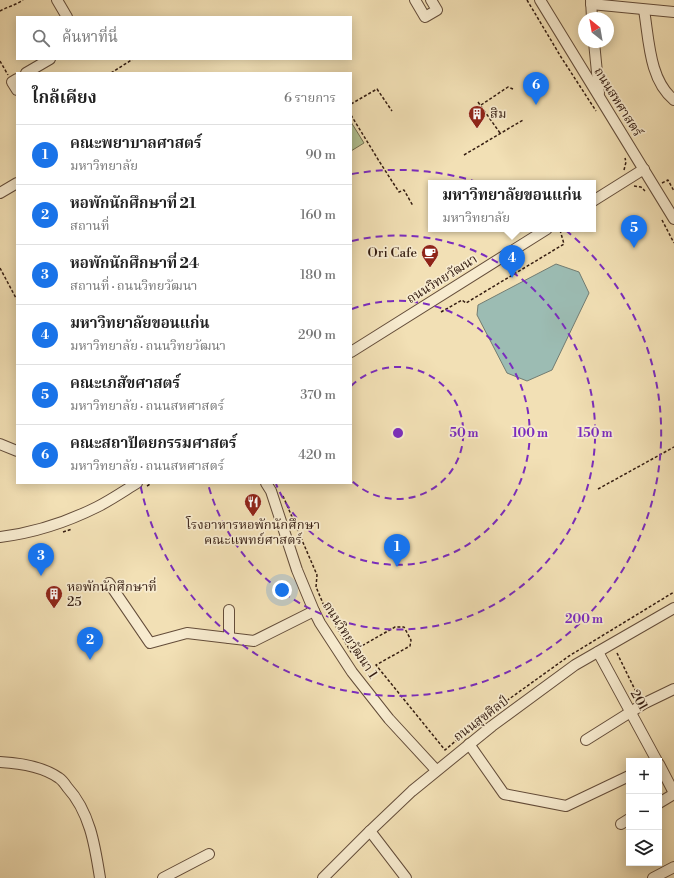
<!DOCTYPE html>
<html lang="th">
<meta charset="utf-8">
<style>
:root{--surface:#fff;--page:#f2f2f2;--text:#222;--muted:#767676;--line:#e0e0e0;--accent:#1a73e8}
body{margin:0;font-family:"Libre Bodoni","Noto Serif Thai",serif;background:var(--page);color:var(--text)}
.controls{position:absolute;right:12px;bottom:12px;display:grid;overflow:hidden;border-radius:0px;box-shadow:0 2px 10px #0003}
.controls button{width:36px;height:36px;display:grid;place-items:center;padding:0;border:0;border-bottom:1px solid var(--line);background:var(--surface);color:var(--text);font:20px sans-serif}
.compass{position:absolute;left:578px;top:12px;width:36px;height:36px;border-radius:50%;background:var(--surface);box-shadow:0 2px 10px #0003;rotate:329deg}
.you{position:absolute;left:282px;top:590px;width:14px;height:14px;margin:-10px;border:3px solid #fff;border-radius:50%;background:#1a73e8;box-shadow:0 0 0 6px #1a73e833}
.badge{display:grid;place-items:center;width:26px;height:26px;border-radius:50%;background:var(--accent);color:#fff;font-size:13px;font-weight:700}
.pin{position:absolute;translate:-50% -33px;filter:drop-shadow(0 1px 2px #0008)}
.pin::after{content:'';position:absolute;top:21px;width:14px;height:12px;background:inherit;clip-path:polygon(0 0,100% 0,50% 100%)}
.popup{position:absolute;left:428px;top:180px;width:168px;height:52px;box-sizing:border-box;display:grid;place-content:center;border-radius:0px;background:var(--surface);filter:drop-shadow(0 1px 3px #0005);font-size:13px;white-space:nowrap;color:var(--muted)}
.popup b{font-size:15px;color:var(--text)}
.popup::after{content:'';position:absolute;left:50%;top:100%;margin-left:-8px;border:8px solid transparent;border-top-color:var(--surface)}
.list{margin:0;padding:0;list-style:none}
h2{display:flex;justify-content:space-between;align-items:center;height:52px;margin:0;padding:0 16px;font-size:17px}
h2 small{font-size:13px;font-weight:400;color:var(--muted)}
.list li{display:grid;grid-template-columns:26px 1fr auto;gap:12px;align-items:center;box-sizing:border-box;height:60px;padding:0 16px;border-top:1px solid var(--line)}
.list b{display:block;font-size:15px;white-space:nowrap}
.list p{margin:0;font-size:13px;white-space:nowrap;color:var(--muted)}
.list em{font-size:13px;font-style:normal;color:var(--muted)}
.icon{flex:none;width:22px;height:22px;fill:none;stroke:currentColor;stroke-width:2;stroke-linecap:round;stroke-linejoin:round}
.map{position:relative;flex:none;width:674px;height:878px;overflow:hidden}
.search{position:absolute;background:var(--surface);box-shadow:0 2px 10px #0003;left:16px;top:16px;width:336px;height:44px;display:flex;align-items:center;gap:10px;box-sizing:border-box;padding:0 14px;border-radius:0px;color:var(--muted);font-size:15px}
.panel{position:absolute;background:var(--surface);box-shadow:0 2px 10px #0003;left:16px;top:72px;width:336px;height:412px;border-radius:0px}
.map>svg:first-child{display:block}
.pitch{fill:#b5c392;stroke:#747052}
.water{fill:#9cbcb3;stroke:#727c72}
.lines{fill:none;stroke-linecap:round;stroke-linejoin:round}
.minor-casing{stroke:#644d3a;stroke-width:12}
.path{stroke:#341c11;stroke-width:1.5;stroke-dasharray:3 2;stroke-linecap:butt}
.minor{stroke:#f7ebcf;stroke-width:10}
.ring{fill:none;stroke:#7b2cbf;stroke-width:2;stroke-dasharray:7 5}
.labels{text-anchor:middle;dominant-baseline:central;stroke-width:3.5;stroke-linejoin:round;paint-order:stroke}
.street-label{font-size:13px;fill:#341c11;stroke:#f7ebcf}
.poi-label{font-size:13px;fill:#341c11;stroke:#f7ebcf;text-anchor:start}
.centre{fill:#7b2cbf;stroke:#f7ebcf;stroke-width:2}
.ring-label{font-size:12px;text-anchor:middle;font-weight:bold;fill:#7b2cbf;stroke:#f7ebcf;stroke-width:3.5;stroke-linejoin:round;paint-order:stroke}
</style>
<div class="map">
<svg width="674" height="878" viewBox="0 0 674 878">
<rect width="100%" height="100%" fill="#f2e0b5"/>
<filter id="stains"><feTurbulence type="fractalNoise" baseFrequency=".005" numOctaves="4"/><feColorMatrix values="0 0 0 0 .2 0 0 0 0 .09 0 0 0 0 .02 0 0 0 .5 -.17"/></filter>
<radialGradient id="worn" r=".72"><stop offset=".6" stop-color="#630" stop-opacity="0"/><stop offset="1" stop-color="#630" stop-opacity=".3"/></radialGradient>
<path class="pitch" d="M351 122 364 143 351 151Z"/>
<path class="water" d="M556 264 579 272 589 293 552 370 527 381 507 373 477 315 478 305Z"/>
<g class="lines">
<defs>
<g id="minor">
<path d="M57 0 67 17"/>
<path d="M415 0 425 17 437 10 431 0"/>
<path d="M540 0 674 219"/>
<path d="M591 0 592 18"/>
<path d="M591 4 674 12"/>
<path d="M644 10C649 39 649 80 674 100"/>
<path d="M594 42 599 93"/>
<path d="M26 73 50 59"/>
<path d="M17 79 12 82 17 90"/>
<path d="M0 193 17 183"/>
<path d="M593 201 644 169"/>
<path d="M351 352 547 229"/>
<path d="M0 444 17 451"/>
<path d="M266 483 271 491 297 570 314 611 320 623 352 672 389 719 436 770"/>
<path d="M0 537C33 533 67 522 97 507 111 500 124 491 137 483"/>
<path d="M109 583 150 643 187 633 254 641 314 611"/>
<path d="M229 638V610"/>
<path d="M598 652 657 761"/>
<path d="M586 740 645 703 674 689"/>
<path d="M469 744 504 794 566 806 629 776"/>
<path d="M0 762C20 763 42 766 59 778 62 780 65 784 67 787 90 812 95 846 100 878"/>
<path d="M659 764 674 793"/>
<path d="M659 803 674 794"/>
<path d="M621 824 629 819"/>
<path d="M370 831 406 878"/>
<path d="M163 878 209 854"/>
<path d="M323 878 370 831 412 791 492 726 575 665 674 608"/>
<path d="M653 878 674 867"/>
</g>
</defs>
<use href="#minor" class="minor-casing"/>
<g class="path">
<path d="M527 0 561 57 596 111"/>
<path d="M0 11C7 7 16 5 23 0"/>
<path d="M0 61 8 75"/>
<path d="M111 73 133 59"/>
<path d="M478 102 500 133"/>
<path d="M351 104 377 89 392 111"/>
<path d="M481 105 508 87 513 89"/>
<path d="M351 115 379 161 399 192 404 190 413 206"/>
<path d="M464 155 523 120"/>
<path d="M624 170 626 162 625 158"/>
<path d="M662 183 668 180 674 191"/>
<path d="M634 186 641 187 645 191"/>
<path d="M662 220 674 243"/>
<path d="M0 268 17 300"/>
<path d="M441 312 462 300 466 303 564 244 560 230 561 229"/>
<path d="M147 486 152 483"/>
<path d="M598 489 674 447"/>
<path d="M283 496 317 575 316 587 325 608 351 652 395 627H404L411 640 410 646 376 665 445 750 484 717 569 656 674 592"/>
<path d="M63 532 72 529"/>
<path d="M617 653 638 696"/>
</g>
<use href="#minor" class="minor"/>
</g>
<g class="ring">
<path d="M351 386A66 66 0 1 1 351 480"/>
<path d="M352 309A132 132 0 1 1 276 484"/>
<path d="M352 241A197 197 0 1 1 208 484"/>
<path d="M352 174A263 263 0 1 1 140 483"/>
</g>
<defs>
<symbol id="building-pin" viewBox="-11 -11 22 30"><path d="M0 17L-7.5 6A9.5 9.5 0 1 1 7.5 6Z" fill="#8f2418" stroke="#f7ebcf"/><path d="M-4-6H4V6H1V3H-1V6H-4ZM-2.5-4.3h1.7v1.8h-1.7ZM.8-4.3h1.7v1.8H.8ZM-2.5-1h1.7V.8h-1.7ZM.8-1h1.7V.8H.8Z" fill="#fff"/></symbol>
<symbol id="cafe-pin" viewBox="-11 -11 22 30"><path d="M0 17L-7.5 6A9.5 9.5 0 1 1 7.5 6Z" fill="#8f2418" stroke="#f7ebcf"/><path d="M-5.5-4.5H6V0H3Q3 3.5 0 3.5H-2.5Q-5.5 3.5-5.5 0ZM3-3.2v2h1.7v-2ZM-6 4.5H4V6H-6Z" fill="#fff"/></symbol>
<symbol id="restaurant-pin" viewBox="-11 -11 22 30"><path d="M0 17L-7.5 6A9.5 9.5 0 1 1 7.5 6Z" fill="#8f2418" stroke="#f7ebcf"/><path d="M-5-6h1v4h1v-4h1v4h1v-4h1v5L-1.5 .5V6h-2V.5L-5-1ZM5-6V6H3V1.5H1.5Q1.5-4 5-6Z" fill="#fff"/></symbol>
</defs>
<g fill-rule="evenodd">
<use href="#building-pin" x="467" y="104" width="20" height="27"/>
<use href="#cafe-pin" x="420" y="243" width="20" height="27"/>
<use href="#restaurant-pin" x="243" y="492" width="20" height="27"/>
<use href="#building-pin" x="44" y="584" width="20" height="27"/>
</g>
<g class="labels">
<g class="street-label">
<text transform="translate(618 102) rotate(58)">ถนนสหศาสตร์</text>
<text transform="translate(442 279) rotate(-32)">ถนนวิทยวัฒนา</text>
<text transform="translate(350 640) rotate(57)">ถนนวิทยวัฒนา 1</text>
<text transform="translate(639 700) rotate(61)">201</text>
<text transform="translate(481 719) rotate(-37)">ถนนสุขศิลป์</text>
</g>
<g class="poi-label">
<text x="490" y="114">สิม</text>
<text x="417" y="253" text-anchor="end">Ori Cafe</text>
<text x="253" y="525" text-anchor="middle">โรงอาหารหอพักนักศึกษา<tspan x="253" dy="15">คณะแพทย์ศาสตร์</tspan></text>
<text x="67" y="587">หอพักนักศึกษาที่<tspan x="67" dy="15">25</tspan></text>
</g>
</g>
<circle cx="398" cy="433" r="6" class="centre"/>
<g class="ring-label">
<text x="464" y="437">50 m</text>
<text x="530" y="437">100 m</text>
<text x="595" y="437">150 m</text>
<text x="584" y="623">200 m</text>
</g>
<rect width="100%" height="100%" filter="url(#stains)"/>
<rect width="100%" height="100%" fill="url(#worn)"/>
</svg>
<div class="controls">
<button>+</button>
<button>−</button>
<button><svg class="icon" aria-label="layers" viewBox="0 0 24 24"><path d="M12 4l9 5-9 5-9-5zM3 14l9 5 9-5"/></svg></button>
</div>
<svg class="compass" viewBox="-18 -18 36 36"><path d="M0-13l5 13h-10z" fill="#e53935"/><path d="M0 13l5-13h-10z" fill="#767676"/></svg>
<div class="you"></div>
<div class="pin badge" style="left:397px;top:567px">1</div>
<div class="pin badge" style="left:90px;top:660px">2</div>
<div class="pin badge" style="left:41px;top:576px">3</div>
<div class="pin badge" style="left:512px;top:278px">4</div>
<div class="popup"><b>มหาวิทยาลัยขอนแก่น</b>มหาวิทยาลัย</div>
<div class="pin badge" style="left:634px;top:248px">5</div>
<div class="pin badge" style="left:536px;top:105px">6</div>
<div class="search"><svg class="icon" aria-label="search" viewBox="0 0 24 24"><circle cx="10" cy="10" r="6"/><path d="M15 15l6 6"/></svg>ค้นหาที่นี่</div>
<section class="panel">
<h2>ใกล้เคียง<small>6 รายการ</small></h2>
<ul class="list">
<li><span class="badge">1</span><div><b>คณะพยาบาลศาสตร์</b><p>มหาวิทยาลัย</p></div><em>90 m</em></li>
<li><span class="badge">2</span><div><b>หอพักนักศึกษาที่ 21</b><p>สถานที่</p></div><em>160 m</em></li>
<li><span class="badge">3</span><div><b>หอพักนักศึกษาที่ 24</b><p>สถานที่ · ถนนวิทยวัฒนา</p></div><em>180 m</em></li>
<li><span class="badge">4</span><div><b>มหาวิทยาลัยขอนแก่น</b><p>มหาวิทยาลัย · ถนนวิทยวัฒนา</p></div><em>290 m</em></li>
<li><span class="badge">5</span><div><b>คณะเภสัขศาสตร์</b><p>มหาวิทยาลัย · ถนนสหศาสตร์</p></div><em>370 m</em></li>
<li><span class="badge">6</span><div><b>คณะสถาปัตยกรรมศาสตร์</b><p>มหาวิทยาลัย · ถนนสหศาสตร์</p></div><em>420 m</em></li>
</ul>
</section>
</div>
